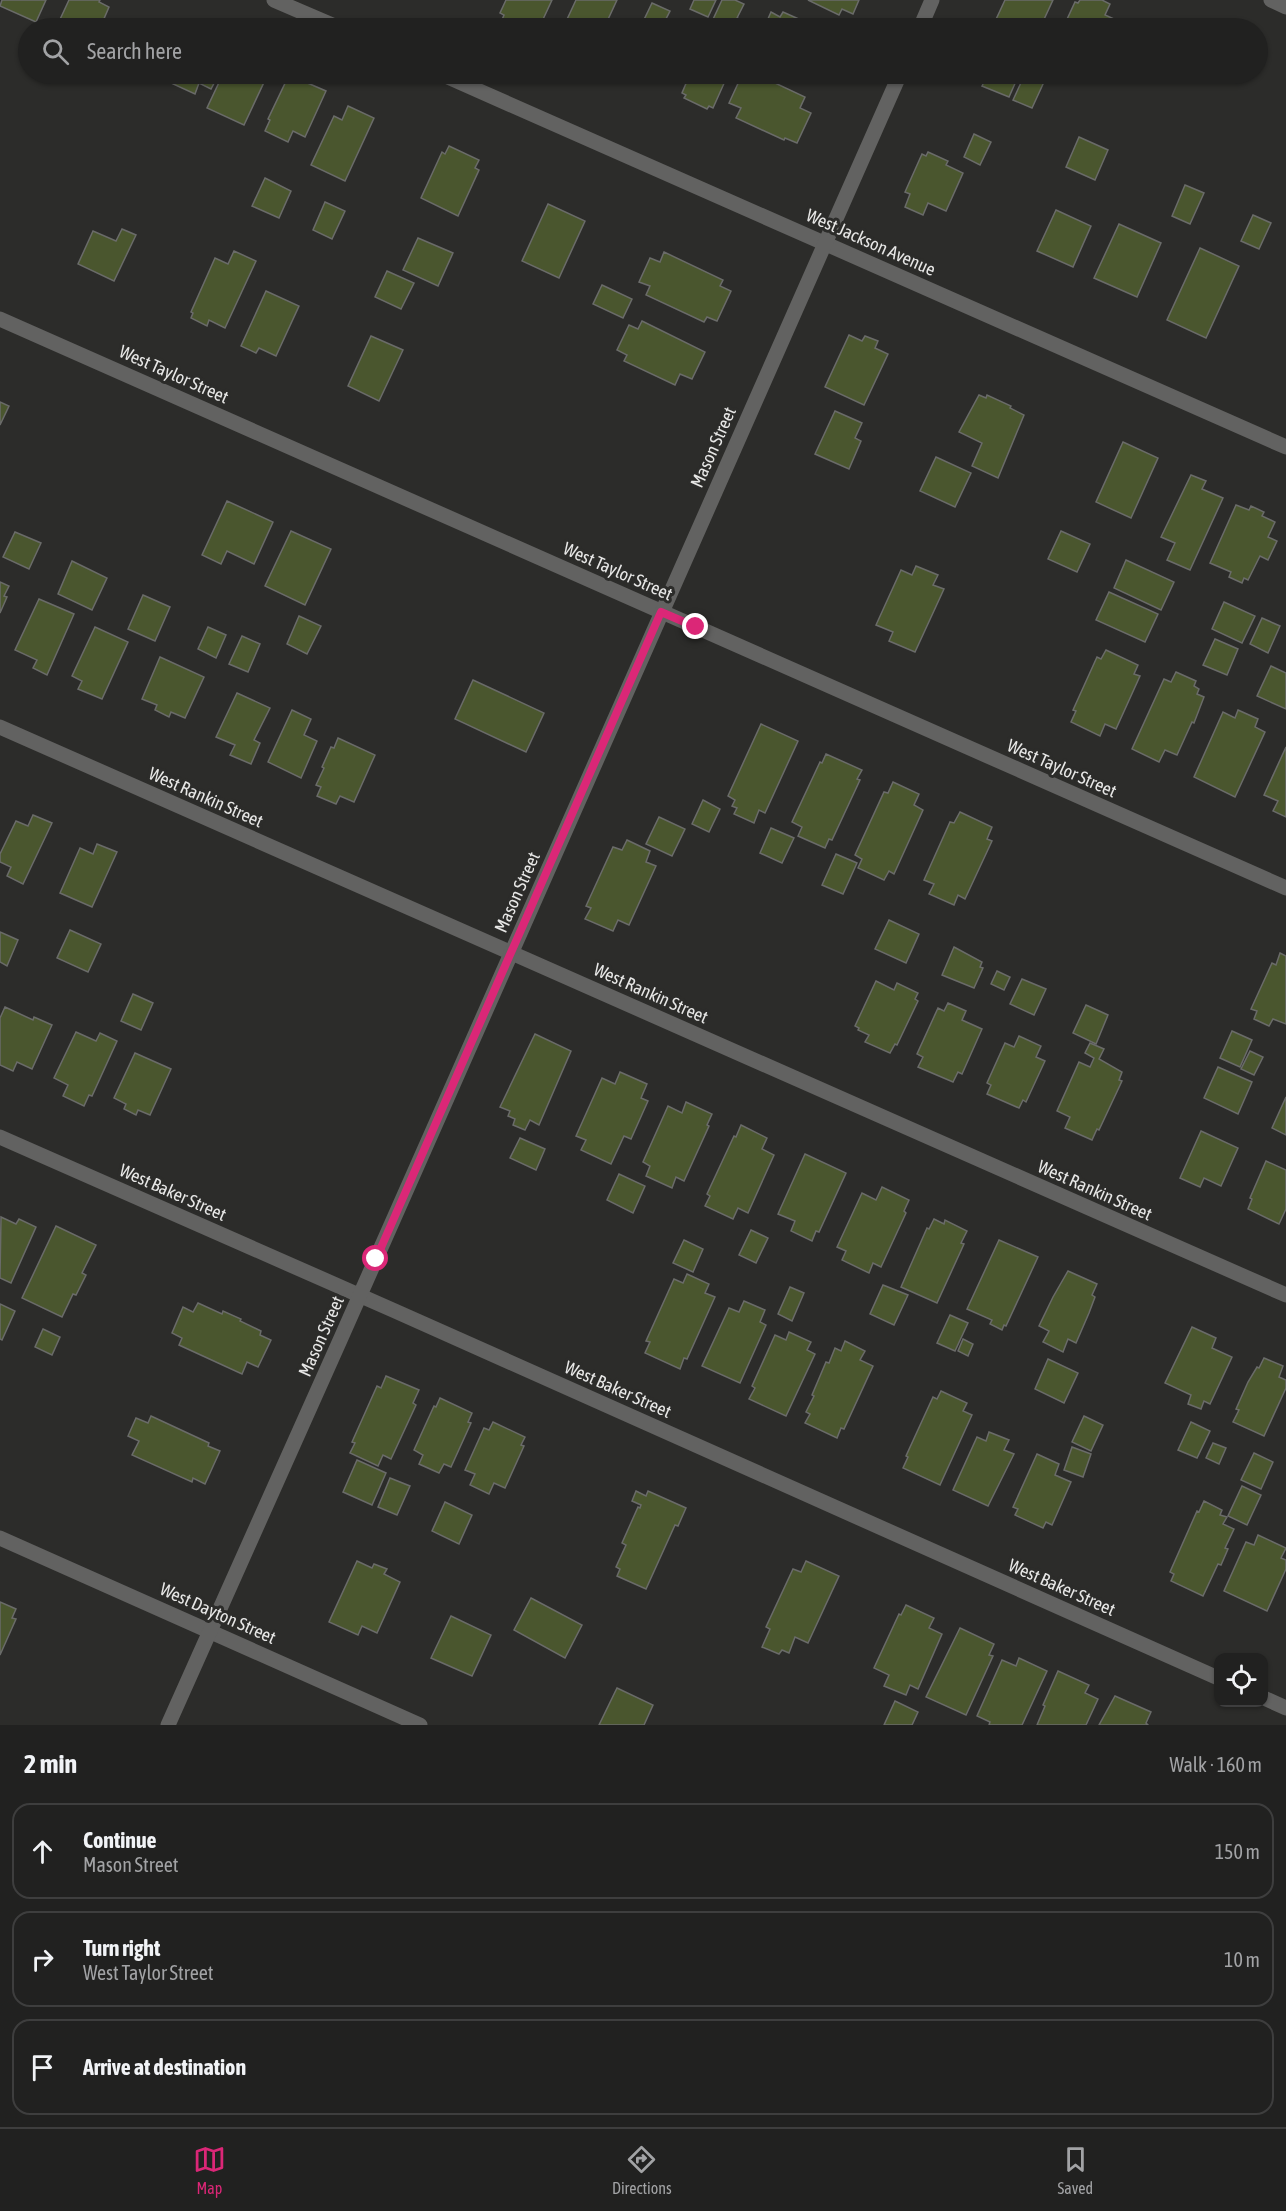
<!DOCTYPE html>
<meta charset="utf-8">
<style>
:root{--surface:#212120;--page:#292929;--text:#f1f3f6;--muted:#a2a3a5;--line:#3e3e3e;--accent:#db2777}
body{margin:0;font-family:"Asap Condensed",sans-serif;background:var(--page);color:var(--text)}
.controls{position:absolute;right:18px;bottom:18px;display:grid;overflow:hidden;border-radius:12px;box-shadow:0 2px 4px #0004}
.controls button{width:54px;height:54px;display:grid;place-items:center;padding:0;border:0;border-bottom:2px solid var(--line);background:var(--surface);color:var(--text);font:30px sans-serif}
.stop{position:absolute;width:18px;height:18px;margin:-14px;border:4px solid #db2777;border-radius:50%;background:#fff}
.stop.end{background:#db2777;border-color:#fff;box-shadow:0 2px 6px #0008}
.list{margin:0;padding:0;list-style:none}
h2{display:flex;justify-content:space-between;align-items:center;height:78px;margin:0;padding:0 24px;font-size:26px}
h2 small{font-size:20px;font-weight:400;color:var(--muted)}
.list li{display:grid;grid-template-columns:39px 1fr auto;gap:18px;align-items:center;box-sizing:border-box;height:96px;margin:0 12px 12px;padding:0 12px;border:2px solid var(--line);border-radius:18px}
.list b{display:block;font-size:22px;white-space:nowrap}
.list p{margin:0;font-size:20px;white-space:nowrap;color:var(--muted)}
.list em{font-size:20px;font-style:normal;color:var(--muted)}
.icon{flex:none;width:33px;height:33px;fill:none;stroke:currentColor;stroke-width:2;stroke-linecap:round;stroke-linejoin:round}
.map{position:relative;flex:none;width:1286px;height:1725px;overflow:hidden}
.search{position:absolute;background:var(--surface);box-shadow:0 2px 4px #0004;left:18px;right:18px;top:18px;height:66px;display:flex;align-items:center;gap:15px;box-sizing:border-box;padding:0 21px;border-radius:33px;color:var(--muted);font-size:22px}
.sheet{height:402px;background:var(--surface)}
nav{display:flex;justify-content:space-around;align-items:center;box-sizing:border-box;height:84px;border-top:2px solid var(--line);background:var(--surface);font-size:16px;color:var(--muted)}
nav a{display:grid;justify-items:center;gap:3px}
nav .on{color:var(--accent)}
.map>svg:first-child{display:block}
.building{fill:#4a562e;stroke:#6a6b69;stroke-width:1.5}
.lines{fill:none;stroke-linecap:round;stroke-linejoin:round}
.minor{stroke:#626261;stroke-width:15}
.route{stroke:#db2777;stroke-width:8}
.labels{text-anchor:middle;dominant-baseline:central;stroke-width:6;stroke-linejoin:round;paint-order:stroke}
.street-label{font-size:18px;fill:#e7e7e6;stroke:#2c2c2a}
</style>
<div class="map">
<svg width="1286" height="1725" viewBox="0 0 1286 1725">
<rect width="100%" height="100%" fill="#2c2c2a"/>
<g class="building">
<path d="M2 0H46L36 22 0 6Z"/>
<path d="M69 0H100L99 2 109 7 100 28H56Z"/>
<path d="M506 0H552L539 28 528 26 527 28H502L499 27 504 15 500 13Z"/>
<path d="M576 0H617L604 28H563Z"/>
<path d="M694 0H716L708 17 690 9Z"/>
<path d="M722 0H735L744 4 737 18 745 21 741 28H709Z"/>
<path d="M808 0H859L853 14 842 9 839 15Z"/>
<path d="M1005 0H1053L1040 28H992Z"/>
<path d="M1080 0H1102L1110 4 1105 15 1116 20 1113 28H1063L1075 2 1078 3Z"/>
<path d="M652 3 670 11 666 19 684 27 683 28H640Z"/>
<path d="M771 12 780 17 783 12 819 28H764Z"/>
<path d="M162 74H219L211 89 199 83 195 94 160 78Z"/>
<path d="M223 74H258L266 78 244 125 207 108Z"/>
<path d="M690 74H714L726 79 713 108 709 106 707 109 684 98 686 95 682 93Z"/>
<path d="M756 74 805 97 800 108 811 113 797 143 785 138 784 140 736 118 741 108 729 103 741 77 752 82Z"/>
<path d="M988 74H1005L1017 79 1009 97 982 86Z"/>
<path d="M1025 74 1044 82 1032 108 1013 100Z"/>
<path d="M289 75 326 91 305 137 293 131 288 142 265 131 270 120 268 119Z"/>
<path d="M348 106 374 118 345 181 311 165 334 116 342 120Z"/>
<path d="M974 134 991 142 980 165 964 157Z"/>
<path d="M1079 137 1108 150 1095 180 1066 167Z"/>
<path d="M449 146 479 160 475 168 479 170 458 216 421 198 442 152 445 154Z"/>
<path d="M928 152 948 161 946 165 963 173 946 211 928 203 923 215 905 207 910 194 905 192 922 154 926 156Z"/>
<path d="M265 178 291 191 279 218 252 206Z"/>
<path d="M1185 185 1204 193 1190 224 1172 216Z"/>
<path d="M325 202 345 211 332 239 313 230Z"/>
<path d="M548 204 585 221 559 278 522 261Z"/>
<path d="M1056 210 1091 226 1073 267 1037 251Z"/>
<path d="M1253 215 1271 223 1259 249 1241 241Z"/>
<path d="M1119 224 1161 243 1137 297 1094 278Z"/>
<path d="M122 229 136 235 114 281 78 264 93 231 116 241Z"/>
<path d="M418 238 453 253 438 286 403 270Z"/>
<path d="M1200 248 1239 266 1206 338 1167 320Z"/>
<path d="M234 251 256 261 225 328 209 320 207 326 191 318 193 313 191 312 215 258 228 264Z"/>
<path d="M664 252 723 280 720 286 731 291 717 321 707 317 704 322 646 295 650 286 639 282 650 258 660 262Z"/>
<path d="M387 271 414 283 401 309 375 297Z"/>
<path d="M602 285 632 299 623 318 593 304Z"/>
<path d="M266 291 299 306 276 356 259 348 256 353 241 346Z"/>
<path d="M642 321 705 352 692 379 680 374 675 385 624 361 627 355 617 350 629 325 638 329Z"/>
<path d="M849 335 862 341 865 336 878 341 875 348 888 354 864 405 825 387Z"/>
<path d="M371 336 403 350 379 401 348 386Z"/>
<path d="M979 395 986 398 987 395 1011 406 1010 408 1024 415 998 478 972 466 982 443 959 432Z"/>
<path d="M0 402 9 406 0 425Z"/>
<path d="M835 411 862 423 855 438 861 441 849 469 815 454Z"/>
<path d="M1123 442 1158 458 1131 518 1096 502Z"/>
<path d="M936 457 971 473 955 507 920 491Z"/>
<path d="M1191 475 1206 481 1202 489 1223 498 1190 570 1167 560 1175 543 1161 537Z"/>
<path d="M227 501 273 522 254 564 227 551 221 564 202 555Z"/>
<path d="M1236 505 1249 510 1251 506 1264 512 1262 516 1275 522 1268 537 1277 541 1268 560 1260 556 1248 580 1244 578 1242 583 1229 577 1231 572 1210 563Z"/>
<path d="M291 531 331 549 305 605 265 586Z"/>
<path d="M1061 531 1090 544 1077 572 1048 559Z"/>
<path d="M15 532 41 543 29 569 3 557Z"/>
<path d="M1126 560 1174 582 1161 610 1114 588Z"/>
<path d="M72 561 107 578 92 610 58 594Z"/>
<path d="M916 566 938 575 933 585 944 589 915 652 889 641 893 632 876 625 901 570 912 575Z"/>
<path d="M0 582 9 586 4 596 7 597 0 613Z"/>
<path d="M1109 592 1158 614 1145 642 1096 620Z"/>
<path d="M143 595 170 607 155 641 128 629Z"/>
<path d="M39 599 74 614 47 675 33 668 37 660 15 650Z"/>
<path d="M1224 602 1255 616 1242 643 1212 629Z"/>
<path d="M299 616 321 626 307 654 287 644Z"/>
<path d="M1262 618 1280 626 1268 653 1250 644Z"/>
<path d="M95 627 128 642 102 699 78 689 82 681 72 676Z"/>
<path d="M208 627 226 635 216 658 198 649Z"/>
<path d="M242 636 260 644 248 672 229 664Z"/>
<path d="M1215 639 1238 649 1227 675 1203 665Z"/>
<path d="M1106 650 1138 665 1134 674 1140 676 1116 729 1105 724 1100 736 1071 722 1076 711 1073 710 1097 657 1101 659Z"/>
<path d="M160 657 204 677 185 718 171 712 169 717 155 710 157 705 142 699Z"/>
<path d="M1271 666 1286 673V709L1257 696Z"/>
<path d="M1176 672 1196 681 1194 686 1199 689 1197 694 1204 697 1194 723 1192 722 1177 755 1165 750 1159 762 1132 749 1164 679 1171 682Z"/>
<path d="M473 680 544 713 526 752 455 719Z"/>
<path d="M237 693 270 708 254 740 260 743 251 764 230 755 235 745 216 737Z"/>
<path d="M292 710 311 719 304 735 317 741 301 778 268 762Z"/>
<path d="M1238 710 1258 719 1255 727 1265 732 1235 797 1194 777 1223 712 1235 718Z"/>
<path d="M761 724 798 741 765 813 759 810 754 823 734 814 737 808 732 806 735 800 728 796Z"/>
<path d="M338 738 375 755 354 802 340 796 336 804 317 796 321 787 316 785 324 768 322 767 331 747 334 748Z"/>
<path d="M1286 747V817L1273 811 1278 801 1264 795Z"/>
<path d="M826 754 862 770 857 779 860 780 832 840 829 839 825 848 798 836 802 827 792 822 820 762 822 763Z"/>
<path d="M893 782 919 794 914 805 923 810 894 874 889 871 884 880 858 868 862 859 855 855 884 792 888 793Z"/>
<path d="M703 800 720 809 709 832 692 824Z"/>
<path d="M960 812 992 827 987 839 992 841 965 899 958 895 954 905 929 894 934 884 924 880 950 822 954 823Z"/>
<path d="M33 815 52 823 23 884 7 876 11 867 0 862V854L16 821 28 826Z"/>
<path d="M659 817 685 829 672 856 646 844Z"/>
<path d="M771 828 794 838 782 863 760 853Z"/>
<path d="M627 840 650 851 646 862 656 866 629 925 618 920 613 931 585 919 591 908 586 906 613 847 622 850Z"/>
<path d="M97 844 117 852 92 907 60 893 80 848 93 854Z"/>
<path d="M836 854 857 863 843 894 822 885Z"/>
<path d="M889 920 919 934 906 963 875 949Z"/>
<path d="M70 930 101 944 88 972 57 958Z"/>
<path d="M0 932 18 940 7 966 0 962Z"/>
<path d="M954 947 982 962 980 967 983 968 974 988 942 975Z"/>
<path d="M1280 953 1286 956V1024L1273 1019 1269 1026 1254 1019 1257 1011 1251 1009 1272 963 1276 965Z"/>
<path d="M997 971 1010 977 1004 990 991 984Z"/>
<path d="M1022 979 1046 989 1034 1015 1010 1004Z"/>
<path d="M876 981 894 990 897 983 918 993 915 999 918 1001 897 1045 895 1044 890 1053 865 1042 869 1035 858 1030 859 1028 855 1026Z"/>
<path d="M133 994 153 1003 141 1030 121 1021Z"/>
<path d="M948 1003 966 1011 962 1020 982 1029 962 1074 958 1072 953 1082 918 1067 923 1057 917 1054 938 1008 944 1011Z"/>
<path d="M1086 1005 1108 1015 1096 1044 1073 1033Z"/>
<path d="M5 1007 33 1020 34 1017 52 1025 32 1069 17 1062 13 1071 0 1065V1018Z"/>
<path d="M1232 1031 1252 1040 1240 1067 1220 1058Z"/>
<path d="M76 1032 96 1041 100 1033 117 1041 92 1096 89 1095 84 1106 63 1096 68 1085 54 1078Z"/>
<path d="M535 1034 571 1051 539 1125 530 1120 525 1130 513 1125 515 1119 508 1116 510 1111 500 1107Z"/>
<path d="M1019 1036 1041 1046 1036 1057 1045 1061 1026 1102 1023 1100 1019 1108 987 1094 991 1085 987 1083 1005 1043 1014 1047Z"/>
<path d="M1090 1043 1104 1049 1099 1059 1122 1072 1119 1080 1122 1081 1099 1130 1097 1129 1092 1140 1065 1128 1070 1117 1057 1111 1079 1062 1090 1067 1094 1058 1085 1053Z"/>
<path d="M1250 1051 1263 1057 1254 1075 1241 1069Z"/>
<path d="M135 1053 171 1069 150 1115 138 1110 136 1115 124 1109 126 1104 114 1098Z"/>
<path d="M1218 1067 1252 1082 1238 1114 1204 1098Z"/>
<path d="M620 1072 647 1084 641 1098 648 1101 631 1139 624 1136 611 1164 581 1150 586 1140 576 1136 602 1078 615 1084Z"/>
<path d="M1286 1097V1135L1272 1128Z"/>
<path d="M686 1102 712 1114 707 1125 709 1126 684 1181 676 1177 672 1188 646 1176 650 1166 643 1162 668 1106 682 1113Z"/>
<path d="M741 1125 767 1138 762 1149 774 1155 748 1213 738 1208 733 1219 705 1206 710 1196 707 1194 734 1136 736 1137Z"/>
<path d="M1201 1131 1238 1148 1221 1186 1204 1178 1200 1187 1180 1178Z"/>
<path d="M520 1138 545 1149 536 1170 510 1158Z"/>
<path d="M805 1154 846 1173 819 1232 816 1231 812 1241 791 1231 795 1221 778 1214Z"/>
<path d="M1266 1161 1286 1170V1209L1279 1224 1248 1209 1252 1199 1250 1198Z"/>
<path d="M619 1174 645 1186 633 1213 607 1200Z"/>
<path d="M882 1187 909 1200 904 1211 906 1213 881 1267 873 1263 869 1273 842 1260 846 1251 837 1247 862 1193 876 1200Z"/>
<path d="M1 1217 16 1224 19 1219 36 1227 11 1283 0 1278Z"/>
<path d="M934 1219 944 1224 945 1220 967 1231 961 1243 964 1244 937 1303 901 1287 927 1228 929 1229Z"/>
<path d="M56 1226 96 1245 82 1273 86 1275 76 1295 73 1294 62 1317 22 1298Z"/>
<path d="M751 1230 768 1238 756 1263 739 1255Z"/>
<path d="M684 1240 703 1249 693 1272 673 1263Z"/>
<path d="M999 1240 1038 1257 1006 1326 1004 1325 1002 1330 990 1324 992 1320 967 1309Z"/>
<path d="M1068 1271 1097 1284 1092 1295 1095 1297 1089 1313 1076 1343 1068 1339 1063 1352 1043 1342 1049 1331 1039 1326 1053 1297Z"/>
<path d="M687 1274 709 1284 705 1293 715 1297 687 1359 684 1358 680 1369 645 1353 650 1342 646 1341 674 1279 683 1283Z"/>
<path d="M883 1285 908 1295 894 1325 870 1314Z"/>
<path d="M790 1287 804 1293 792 1321 778 1314Z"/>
<path d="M744 1301 765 1310 760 1322 766 1325 740 1383 702 1366 729 1308 739 1312Z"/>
<path d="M198 1303 222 1314 223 1311 241 1319 240 1321 261 1331 260 1335 271 1340 258 1367 247 1362 242 1374 179 1345 182 1338 172 1333 183 1307 193 1312Z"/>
<path d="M0 1304 15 1311 2 1340 0 1339Z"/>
<path d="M950 1315 968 1323 955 1351 937 1343Z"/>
<path d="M1192 1327 1216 1338 1212 1348 1232 1357 1210 1404 1204 1401 1201 1409 1188 1404 1191 1395 1165 1383Z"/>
<path d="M43 1329 60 1337 52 1355 35 1347Z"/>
<path d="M789 1332 811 1342 807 1350 815 1354 786 1416 749 1399 755 1388 752 1386 775 1335 786 1340Z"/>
<path d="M963 1339 973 1344 968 1356 958 1351Z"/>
<path d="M845 1341 865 1351 860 1360 873 1366 844 1429 841 1428 837 1438 805 1423 810 1414 806 1412 814 1396 812 1395 826 1362 829 1363 835 1348 841 1351Z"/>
<path d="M1264 1358 1283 1366 1279 1377 1286 1380V1388L1264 1436 1233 1422 1239 1410 1236 1409 1248 1382 1257 1367 1259 1368Z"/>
<path d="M1048 1359 1078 1373 1064 1403 1035 1389Z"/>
<path d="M386 1376 419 1390 413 1403 416 1405 391 1459 383 1455 378 1466 350 1453 355 1443 352 1442 377 1386 381 1388Z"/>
<path d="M941 1391 967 1403 963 1411 972 1415 940 1485 903 1468 908 1457 906 1456 933 1397 937 1399Z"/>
<path d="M440 1398 472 1413 468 1422 471 1423 451 1467 444 1464 439 1473 419 1464 423 1455 414 1450 434 1406 436 1407Z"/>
<path d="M151 1416 209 1443 208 1446 220 1451 205 1484 193 1478 192 1482 132 1455 139 1441 128 1436 136 1418 148 1423Z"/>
<path d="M1084 1416 1103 1425 1091 1451 1072 1442Z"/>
<path d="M493 1422 525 1437 521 1445 524 1446 505 1488 494 1483 489 1494 470 1485 475 1474 465 1470 484 1428 489 1430Z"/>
<path d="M1191 1422 1210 1431 1197 1458 1178 1450Z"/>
<path d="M989 1432 1009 1440 1004 1450 1014 1454 988 1506 953 1490 977 1437 986 1441Z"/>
<path d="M1213 1443 1226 1448 1219 1464 1206 1458Z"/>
<path d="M1072 1447 1091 1454 1083 1477 1064 1470Z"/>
<path d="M1254 1453 1273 1462 1261 1489 1241 1480Z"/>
<path d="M1037 1454 1059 1464 1055 1475 1071 1482 1052 1525 1046 1522 1043 1528 1015 1515 1018 1509 1013 1507Z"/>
<path d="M357 1460 386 1473 372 1505 343 1492Z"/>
<path d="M390 1478 410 1486 397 1515 378 1507Z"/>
<path d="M1242 1486 1261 1495 1247 1525 1228 1516Z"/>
<path d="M636 1491 646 1496 648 1491 686 1508 678 1526 675 1525 646 1589 617 1576 620 1569 616 1567 626 1545 622 1543 638 1507 640 1508 641 1505 632 1501Z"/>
<path d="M1204 1501 1222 1510 1220 1515 1227 1517 1223 1524 1234 1529 1225 1548 1228 1549 1221 1565 1218 1564 1203 1596 1171 1581 1174 1574 1170 1572 1197 1511 1199 1512Z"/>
<path d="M445 1502 472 1515 459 1544 432 1531Z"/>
<path d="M1258 1535 1286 1548 1281 1558 1286 1560V1569L1267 1611 1224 1591 1246 1542 1254 1545Z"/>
<path d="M357 1561 372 1568 374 1564 387 1569 384 1574 400 1582 377 1633 362 1626 358 1635 329 1622Z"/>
<path d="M806 1561 839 1576 808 1643 795 1637 789 1653 782 1650 779 1654 762 1647 770 1629 766 1627 793 1569 801 1572Z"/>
<path d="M531 1598 582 1625 565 1658 514 1630Z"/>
<path d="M0 1602 16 1609 12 1618 16 1619 0 1655Z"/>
<path d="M906 1605 934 1618 929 1628 942 1634 918 1689 910 1685 906 1695 884 1686 889 1675 874 1668 899 1614 901 1615Z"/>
<path d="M451 1616 491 1635 472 1676 431 1658Z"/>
<path d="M960 1628 994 1644 989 1655 993 1656 966 1715 926 1697Z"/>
<path d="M1019 1658 1047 1671 1022 1725H989L990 1722 977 1716 1002 1660 1016 1666Z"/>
<path d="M1058 1671 1089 1685 1085 1693 1098 1699 1086 1725H1037L1045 1706 1043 1705Z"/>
<path d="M617 1688 653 1705 644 1725H599Z"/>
<path d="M1115 1696 1151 1712 1146 1723 1148 1725H1099Z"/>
<path d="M895 1701 918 1712 912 1725H884Z"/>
</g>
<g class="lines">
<g class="minor">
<path d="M274 0 339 28"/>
<path d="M1271 0 1286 7"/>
<path d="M920 28 932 0"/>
<path d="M441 74 1286 447"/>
<path d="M0 319 1286 888"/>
<path d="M0 727 1286 1295"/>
<path d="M0 1137 395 1311 1218 1678"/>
<path d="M0 1538 420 1725"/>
<path d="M1264 1698 1286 1708"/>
<path d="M168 1725 341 1338 900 74"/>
</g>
</g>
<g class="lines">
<path class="route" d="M376 1259 661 612 696 627"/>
</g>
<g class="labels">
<g class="street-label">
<text transform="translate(871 242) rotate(24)">West Jackson Avenue</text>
<text transform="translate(174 374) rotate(24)">West Taylor Street</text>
<text transform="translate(713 447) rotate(-66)">Mason Street</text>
<text transform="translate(618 571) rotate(24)">West Taylor Street</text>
<text transform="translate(1062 768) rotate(24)">West Taylor Street</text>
<text transform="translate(206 797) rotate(24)">West Rankin Street</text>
<text transform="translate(517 892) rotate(-66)">Mason Street</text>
<text transform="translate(651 993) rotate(24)">West Rankin Street</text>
<text transform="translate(1095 1190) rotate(24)">West Rankin Street</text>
<text transform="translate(173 1192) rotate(24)">West Baker Street</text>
<text transform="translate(321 1336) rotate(-66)">Mason Street</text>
<text transform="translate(618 1389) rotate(24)">West Baker Street</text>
<text transform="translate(1062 1587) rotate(24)">West Baker Street</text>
<text transform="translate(218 1613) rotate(24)">West Dayton Street</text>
</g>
</g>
</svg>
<div class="controls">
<button><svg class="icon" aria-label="locate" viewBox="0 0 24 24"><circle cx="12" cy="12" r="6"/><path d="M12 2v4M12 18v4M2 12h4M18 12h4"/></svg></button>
</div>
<div class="stop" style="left:376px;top:1259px"></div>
<div class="stop end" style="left:696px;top:627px"></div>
<div class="search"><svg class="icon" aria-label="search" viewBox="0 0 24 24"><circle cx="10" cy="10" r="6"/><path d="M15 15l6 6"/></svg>Search here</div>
</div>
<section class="sheet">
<h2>2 min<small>Walk · 160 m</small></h2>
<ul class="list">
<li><svg class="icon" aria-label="ahead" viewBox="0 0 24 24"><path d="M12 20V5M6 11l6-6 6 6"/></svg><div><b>Continue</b><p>Mason Street</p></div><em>150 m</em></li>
<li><svg class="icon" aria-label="right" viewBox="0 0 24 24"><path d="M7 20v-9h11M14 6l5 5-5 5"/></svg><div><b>Turn right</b><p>West Taylor Street</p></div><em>10 m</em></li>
<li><svg class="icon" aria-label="arrive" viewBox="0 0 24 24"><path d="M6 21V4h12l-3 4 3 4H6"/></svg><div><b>Arrive at destination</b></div></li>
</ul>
</section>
<nav>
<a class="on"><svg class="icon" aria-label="map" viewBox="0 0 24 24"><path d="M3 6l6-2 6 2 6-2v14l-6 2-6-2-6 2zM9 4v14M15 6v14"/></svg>Map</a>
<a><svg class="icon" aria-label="directions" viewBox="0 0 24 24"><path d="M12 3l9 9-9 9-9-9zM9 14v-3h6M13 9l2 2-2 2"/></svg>Directions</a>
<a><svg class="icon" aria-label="saved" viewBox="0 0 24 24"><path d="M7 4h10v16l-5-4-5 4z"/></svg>Saved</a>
</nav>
